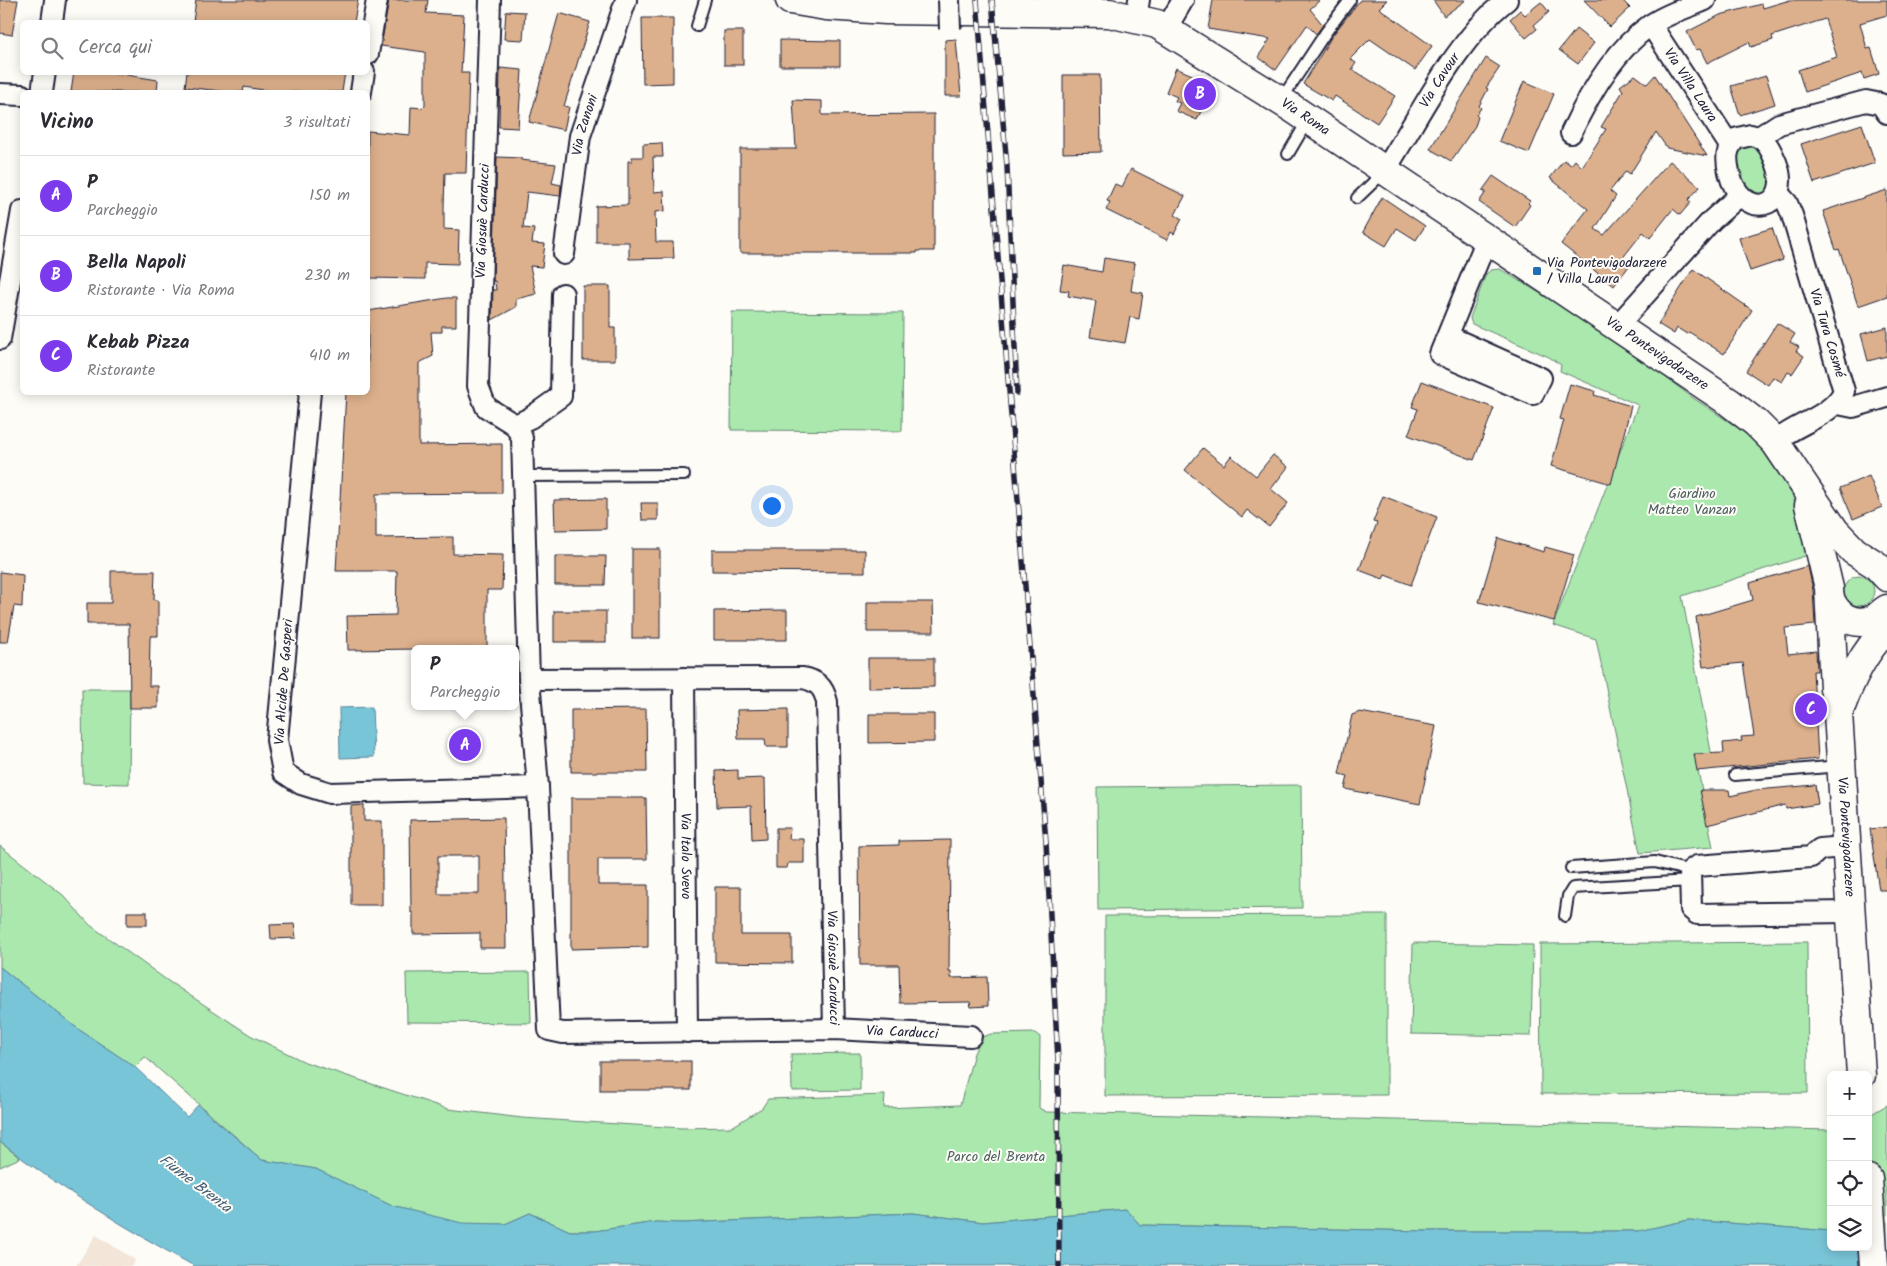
<!DOCTYPE html>
<html lang="it">
<meta charset="utf-8">
<style>
:root{--surface:#fff;--page:#f7f7f7;--text:#2b2b33;--muted:#7c7c81;--line:#e1e1e2;--accent:#7c3aed}
body{margin:0;font-family:Kalam,sans-serif;background:var(--page);color:var(--text)}
.controls{position:absolute;right:15px;bottom:15px;display:grid;overflow:hidden;border-radius:8px;box-shadow:0 2px 12px #0003}
.controls button{width:45px;height:45px;display:grid;place-items:center;padding:0;border:0;border-bottom:1px solid var(--line);background:var(--surface);color:var(--text);font:25px sans-serif}
.you{position:absolute;left:771px;top:505px;width:18px;height:18px;margin:-12px;border:4px solid #fff;border-radius:50%;background:#1a73e8;box-shadow:0 0 0 8px #1a73e833}
.badge{display:grid;place-items:center;width:32px;height:32px;border-radius:50%;background:var(--accent);color:#fff;font-size:16px;font-weight:700}
.pin{position:absolute;translate:-50% -50%;border:2px solid #fff;box-shadow:0 1px 5px #0006}
.popup{position:absolute;left:411px;top:645px;width:108px;height:65px;box-sizing:border-box;display:grid;place-content:center;border-radius:8px;background:var(--surface);filter:drop-shadow(0 1px 4px #0005);font-size:16px;white-space:nowrap;color:var(--muted)}
.popup b{font-size:19px;color:var(--text)}
.popup::after{content:'';position:absolute;left:50%;top:100%;margin-left:-10px;border:10px solid transparent;border-top-color:var(--surface)}
.list{margin:0;padding:0;list-style:none}
h2{display:flex;justify-content:space-between;align-items:center;height:65px;margin:0;padding:0 20px;font-size:21px}
h2 small{font-size:16px;font-weight:400;color:var(--muted)}
.list li{display:grid;grid-template-columns:32px 1fr auto;gap:15px;align-items:center;box-sizing:border-box;height:80px;padding:0 20px;border-top:1px solid var(--line)}
.list b{display:block;font-size:19px;white-space:nowrap}
.list p{margin:0;font-size:16px;white-space:nowrap;color:var(--muted)}
.list em{font-size:16px;font-style:normal;color:var(--muted)}
.icon{flex:none;width:28px;height:28px;fill:none;stroke:currentColor;stroke-width:2;stroke-linecap:round;stroke-linejoin:round}
.map{position:relative;flex:none;width:1887px;height:1266px;overflow:hidden}
.search{position:absolute;background:var(--surface);box-shadow:0 2px 12px #0003;left:20px;top:20px;width:350px;height:55px;display:flex;align-items:center;gap:12px;box-sizing:border-box;padding:0 18px;border-radius:8px;color:var(--muted);font-size:19px}
.panel{position:absolute;background:var(--surface);box-shadow:0 2px 12px #0003;left:20px;top:90px;width:350px;height:305px;border-radius:8px}
.map>svg:first-child{display:block}
.built{fill:#f3e5d7}
.green{fill:#abe8ae;stroke:#668574}
.water{fill:#79c5d8;stroke:#568499}
.building{fill:#dcb08c;stroke:#22223b;fill-rule:evenodd}
.lines{fill:none;stroke-linecap:round;stroke-linejoin:round}
.service-casing{stroke:#22223b;stroke-width:14}
.minor-casing{stroke:#22223b;stroke-width:24}
.secondary-casing{stroke:#22223b;stroke-width:31}
.service{stroke:#fdfcf7;stroke-width:10}
.minor{stroke:#fdfcf7;stroke-width:20}
.secondary{stroke:#fdfcf7;stroke-width:28}
.rail-casing{stroke:#22223b;stroke-width:5.5}
.rail{stroke:#fdfcf7;stroke-width:4;stroke-dasharray:11;stroke-linecap:butt}
.minor-bridge-casing{stroke:#22223b;stroke-width:24;stroke-linecap:butt}
.minor-bridge{stroke:#fdfcf7;stroke-width:20}
.poi-dot{fill:#1f6fb2;stroke:#fdfcf7;stroke-width:2}
.labels{text-anchor:middle;dominant-baseline:central;stroke-width:4;stroke-linejoin:round;paint-order:stroke}
.street-label{font-size:14px;fill:#22223b;stroke:#fdfcf7}
.poi-label{font-size:14px;fill:#22223b;stroke:#fdfcf7;text-anchor:start}
.park-label{font-size:14px;fill:#4b5d5e;stroke:#fdfcf7}
.water-label{font-size:15px;font-style:italic;fill:#405b72;stroke:#fdfcf7}
</style>
<div class="map">
<svg width="1887" height="1266" viewBox="0 0 1887 1266">
<rect width="100%" height="100%" fill="#fdfcf7"/>
<filter id="ink" filterUnits="userSpaceOnUse"><feTurbulence type="fractalNoise" baseFrequency=".02" numOctaves="2"/><feDisplacementMap in="SourceGraphic" scale="10" xChannelSelector="R" yChannelSelector="G"/><feConvolveMatrix kernelMatrix="1 2 1 2 8 2 1 2 1" color-interpolation-filters="sRGB"/></filter>
<g filter="url(#ink)">
<path class="built" d="M96 1235 135 1260 132 1266H76Z"/>
<g class="green">
<path d="M1750 143 1758 145 1771 173 1769 192 1758 198 1739 180 1736 154 1740 146Z"/>
<path d="M1500 269 1616 340 1693 398 1763 444 1792 494 1811 554 1682 596 1712 757 1696 760 1713 847 1640 853 1596 639 1553 625 1638 405 1560 371 1561 365 1549 357 1472 324 1470 318 1486 274 1491 270Z"/>
<path d="M732 312 903 313 902 431 731 430Z"/>
<circle cx="1859" cy="591" r="15"/>
<path d="M82 689H130L129 784 83 783Z"/>
<path d="M1301 785 1302 908 1098 910 1097 787Z"/>
<path d="M0 846 63 895 90 925 168 981 250 1035 305 1062 448 1109 522 1118 682 1128 732 1127 762 1108 768 1099 885 1095 884 1108 960 1105 974 1053 982 1037 991 1034 1035 1033 1040 1037 1039 1108 1046 1112 1831 1130V1231L1689 1220 1639 1231H1426L1140 1225 1126 1209 983 1222 913 1213 682 1223 656 1222 595 1231H570L530 1213 505 1224H462L392 1206 316 1169 262 1160 145 1057 135 1067 78 1029 0 967Z"/>
<path d="M1387 915V1095L1105 1096V916Z"/>
<path d="M1807 942 1808 1093 1541 1094 1540 944Z"/>
<path d="M1413 943 1533 945 1531 1036 1411 1034Z"/>
<path d="M530 972 531 1023 407 1022 406 973Z"/>
<path d="M860 1053V1090L792 1091 791 1054Z"/>
<path d="M1887 1105V1234H1868V1116Z"/>
<path d="M0 1142 20 1158 0 1167Z"/>
</g>
<g class="water">
<path d="M372 707 374 757 340 758 339 708Z"/>
<path d="M0 967 78 1029 135 1067 187 1117 198 1105 262 1160 316 1169 392 1206 462 1223 505 1224 530 1213 570 1231H595L656 1222 682 1223 913 1213 983 1222 1126 1209 1140 1225 1426 1231H1638L1689 1220 1831 1231V1247H1868V1234H1887V1266H194C127 1229 61 1189 0 1142Z"/>
</g>
<g class="building">
<path d="M0 0H18L12 35 0 33Z"/>
<path d="M196 0H358L354 22H193Z"/>
<path d="M389 0H428L426 13 464 15 461 73H469L466 173H445L444 207V229L459 230 458 264 425 263V279L368 278V131L410 135 411 107 423 108 425 106V52L381 46Z"/>
<path d="M1213 0H1320L1310 9 1323 25 1316 34 1307 25 1276 70 1258 57 1270 39 1208 29Z"/>
<path d="M1360 0H1387L1379 8 1432 46 1415 70 1370 39 1350 59 1356 63 1352 69 1395 96 1377 123 1335 96 1332 101 1303 84 1332 36Z"/>
<path d="M1433 0H1466L1444 16Z"/>
<path d="M1584 0H1622L1630 8 1610 27Z"/>
<path d="M1790 0H1887V15L1860 23 1867 49 1871 48 1879 74 1864 79 1862 73 1805 92 1798 70 1837 57 1825 19 1772 36 1773 40 1751 47 1749 42 1707 63 1700 49 1696 50 1687 32 1720 15 1762 4 1763 8Z"/>
<path d="M1541 2 1549 12 1534 25 1537 29 1526 38 1510 19 1520 10 1525 15Z"/>
<path d="M506 11 525 12 523 40 504 39Z"/>
<path d="M559 13 590 22 564 106 569 107 564 130 529 122Z"/>
<path d="M642 18H673V83L643 84Z"/>
<path d="M1576 29 1594 43 1578 64 1559 50Z"/>
<rect x="724" y="31" width="19" height="34"/>
<path d="M956 39 961 96H945V40Z"/>
<path d="M780 40 840 41V66H780Z"/>
<path d="M1486 58 1500 67 1486 88 1488 89 1479 106 1481 108 1476 115 1478 117 1475 126 1451 161 1430 149Z"/>
<path d="M500 68 522 70 518 128 499 127Z"/>
<path d="M1176 68 1213 84 1197 120 1176 111 1180 103 1175 101 1177 97 1166 92Z"/>
<path d="M74 72H108L158 80 157 92H71Z"/>
<path d="M187 72H345L342 92H276L244 87 243 92H230L185 87Z"/>
<path d="M1063 75H1100L1101 152 1063 153Z"/>
<path d="M1635 75 1647 84 1655 75 1707 156 1667 148 1656 132 1630 174 1626 171 1610 191 1616 196 1595 229 1604 235 1670 161 1700 187 1688 200 1691 202 1680 215 1673 209 1650 238 1643 232 1621 260 1629 266 1614 286 1561 244 1588 209 1550 178 1564 160 1571 165 1575 160 1582 167 1606 129 1601 127 1623 91 1620 86Z"/>
<path d="M1766 76 1775 104 1740 115 1731 86Z"/>
<path d="M1524 81 1554 94 1529 153 1499 141Z"/>
<path d="M793 100 822 101V115L934 114V251H917V253H740V149H796Z"/>
<path d="M1862 124 1875 163 1814 183 1801 144Z"/>
<path d="M662 143 663 157H653L654 192 664 191 665 211 655 212 656 242H673L674 258 629 259V242H596V206L628 205V161H632V157H643V144Z"/>
<path d="M497 157 521 158V160L556 164 552 183 561 185 560 196 527 192 523 228 534 229 532 243 545 244 542 267 530 266 536 294 516 299V307L492 320 493 290H496L495 281H493Z"/>
<path d="M1131 169 1185 196 1175 215 1182 219 1174 234 1171 232 1167 240 1106 210 1110 202 1107 201 1115 184 1122 187Z"/>
<path d="M1493 176 1530 201 1528 203 1530 205 1515 227 1479 202 1486 192 1482 191Z"/>
<path d="M1887 190V296L1858 306 1839 249 1836 250 1823 211Z"/>
<path d="M1382 197 1425 226 1416 240 1397 228 1386 246 1363 232Z"/>
<path d="M1772 228 1783 260 1750 271 1739 238Z"/>
<path d="M1104 258 1135 263 1131 291 1143 293 1139 319 1130 317 1125 343 1090 337 1096 301 1068 296 1069 291 1060 290 1064 265 1102 272Z"/>
<path d="M1693 269 1752 310 1724 354 1689 332 1687 334 1677 328 1674 334 1658 324Z"/>
<path d="M583 286H610V328H615V360H583Z"/>
<path d="M447 298H456V326H442V332H431L433 356 419 363V445L502 444V493L376 494V538L453 537V554L503 555 502 590H487V648L348 650 347 616 396 615 397 571H336L346 392H368V311Z"/>
<path d="M1777 323 1795 334 1790 342 1799 347 1796 351 1804 356 1792 374 1788 372 1782 382 1773 377 1768 385 1746 371Z"/>
<path d="M1887 327V356L1868 361 1861 334Z"/>
<path d="M1422 381 1494 408 1474 460 1408 435 1418 409 1412 407Z"/>
<path d="M1570 384 1595 391 1594 395 1631 406 1611 484 1551 466 1564 420 1560 419Z"/>
<path d="M1203 448 1224 465 1231 456 1256 476 1273 455 1288 467 1271 489 1288 503 1269 527 1247 510 1242 517 1185 470Z"/>
<path d="M1869 476 1882 507 1853 519 1840 488Z"/>
<path d="M1383 496 1437 517 1411 585 1385 575 1383 579 1359 570 1377 523 1373 522Z"/>
<path d="M606 499V529L555 530 554 500Z"/>
<path d="M641 503H658V520H642Z"/>
<path d="M1498 538 1544 552 1545 547 1574 555 1554 621 1479 602Z"/>
<rect x="632" y="549" width="28" height="89"/>
<path d="M712 550H865V572L712 571Z"/>
<path d="M555 556H606L605 585H555Z"/>
<path d="M1808 566 1813 590 1815 625 1785 628 1788 654 1816 651 1817 671H1813L1818 759 1697 771 1694 754 1724 753 1723 743 1742 741 1741 737 1754 736 1743 663 1703 667 1696 617 1753 600 1750 583Z"/>
<path d="M111 571H155L154 600H158V636H151L150 638 149 686H158V708H130L129 624H87V603H111Z"/>
<path d="M0 572 23 575 22 607 14 606 8 642H0Z"/>
<path d="M867 602H933L934 632H867Z"/>
<path d="M787 610V640H714V611Z"/>
<rect x="554" y="611" width="52" height="31"/>
<path d="M868 658H934V687L868 688Z"/>
<path d="M646 709 647 772H571V710Z"/>
<path d="M788 709V747H766L765 739H738L737 710Z"/>
<path d="M1360 712 1436 726 1420 804 1345 789 1348 776 1339 774 1352 715Z"/>
<path d="M869 714H934V742L869 743Z"/>
<path d="M738 770V779L765 778 766 839 752 840 751 806 717 807 716 771Z"/>
<path d="M1815 785 1818 804 1786 809 1785 805 1707 825 1700 790H1729L1730 796 1756 790Z"/>
<path d="M571 798H646L647 859H598V885H648V947L571 949Z"/>
<path d="M364 805V821H382V905H351V806Z"/>
<path d="M504 818 506 948H480V933L413 934V913H411L410 820ZM438 856H479V894H438Z"/>
<path d="M1887 827V890H1879L1870 829Z"/>
<path d="M776 828H790L789 839H804V863H788L787 868H776Z"/>
<path d="M950 840 949 971H951V978L987 977 988 1006 971 1007 970 1002 900 1003 899 965H860L859 846 899 845V841Z"/>
<path d="M715 887H741V935H792V963L715 962Z"/>
<rect x="127" y="912" width="20" height="13"/>
<path d="M294 924 296 938 271 939 270 925Z"/>
<rect x="600" y="1061" width="91" height="29"/>
</g>
<g class="lines">
<defs>
<g id="service">
<path d="M697 26 705 0"/>
<path d="M1281 100 1326 32 1350 0"/>
<path d="M1288 154 1308 120"/>
<path d="M1357 198 1385 171"/>
<path d="M523 476 684 475"/>
<path d="M1735 775 1840 766"/>
<path d="M1571 868 1655 862 1690 871"/>
<path d="M1565 916 1568 896 1573 888 1690 881"/>
</g>
<g id="minor">
<path id="s1" d="M490 0 478 386 486 407 515 425 522 438 529 679 538 787 549 1030 563 1033 834 1029 971 1036"/>
<path d="M1136 17 1139 0"/>
<path d="M52 22 55 0"/>
<path id="s2" d="M1651 25 1730 146"/>
<path d="M1166 29 1183 0"/>
<path d="M368 54 377 0"/>
<path d="M42 92 45 72"/>
<path d="M361 92 364 72"/>
<path d="M0 94 22 95"/>
<path d="M1571 133C1589 94 1614 51 1649 26 1665 14 1687 8 1705 0"/>
<path d="M1751 135C1766 138 1770 148 1776 162 1795 210 1741 223 1729 172 1726 158 1726 150 1735 139Z"/>
<path d="M1759 137 1779 124 1866 101 1881 104 1887 113"/>
<path id="s3" d="M1385 170C1420 116 1456 39 1507 0"/>
<path id="s4" d="M564 254 580 136 626 0"/>
<path d="M1617 326 1712 220 1739 196"/>
<path d="M1448 336 1541 378 1533 394 1440 354 1482 251 1489 241"/>
<path d="M0 339 22 211"/>
<path d="M310 392 277 740 283 772 301 784 330 793 538 787"/>
<path d="M1838 404 1853 407 1887 397"/>
<path d="M515 425 530 418 561 396 563 294"/>
<path d="M1775 442C1796 423 1832 417 1844 391L1792 215 1787 203 1778 193"/>
<path id="s5" d="M684 678 687 1032"/>
<path id="s6" d="M529 679 802 678C817 680 824 688 827 702L834 1029"/>
<path d="M1845 847 1820 849 1811 857 1697 866 1690 871 1691 909 1697 914 1850 912"/>
</g>
<g id="secondary">
<path id="s7" d="M790 0 826 6 886 10 1109 13 1157 24 1289 106 1729 402 1756 423 1775 442 1835 531 1854 551 1876 565 1887 577"/>
<path id="s8" d="M1809 505 1829 588 1834 688 1838 713 1861 1075"/>
<path d="M1830 599C1838 617 1854 627 1874 619 1879 616 1882 612 1887 609"/>
<path d="M1839 712C1850 681 1863 652 1887 629"/>
<path d="M1868 1179 1874 1266"/>
</g>
</defs>
<use href="#service" class="service-casing"/>
<use href="#minor" class="minor-casing"/>
<use href="#secondary" class="secondary-casing"/>
<use href="#service" class="service"/>
<use href="#minor" class="minor"/>
<use href="#secondary" class="secondary"/>
<defs>
<g id="rail">
<path d="M977 0 1046 842 1058 1061 1059 1266"/>
<path d="M992 0 1007 166 1017 393"/>
</g>
</defs>
<use href="#rail" class="rail-casing"/>
<use href="#rail" class="rail"/>
<defs>
<path id="minor-bridge" d="M949 0 950 29"/>
</defs>
<use href="#minor-bridge" class="minor-bridge-casing"/>
<use href="#minor-bridge" class="minor-bridge"/>
</g>
</g>
<rect class="poi-dot" x="1532" y="266" width="10" height="10" rx="2.5"/>
<g class="labels">
<g class="street-label">
<text stroke="none"><textPath href="#s3" startOffset="105">Via Cavour</textPath></text>
<text stroke="none"><textPath href="#s2" startOffset="72">Via Villa Laura</textPath></text>
<text stroke="none"><textPath href="#s7" startOffset="544">Via Roma</textPath></text>
<text stroke="none"><textPath href="#s4" startOffset="131">Via Zanoni</textPath></text>
<text transform="translate(483 221) rotate(-88)">Via Giosuè Carducci</text>
<text transform="translate(1827 333) rotate(73)">Via Tura Cosmé</text>
<text stroke="none"><textPath href="#s7" startOffset="968">Via Pontevigodarzere</textPath></text>
<text transform="translate(284 682) rotate(-86)">Via Alcide De Gasperi</text>
<text stroke="none"><textPath href="#s8" startOffset="335">Via Pontevigodarzere</textPath></text>
<text stroke="none"><textPath href="#s5" startOffset="178">Via Italo Svevo</textPath></text>
<text stroke="none"><textPath href="#s6" startOffset="576">Via Giosuè Carducci</textPath></text>
<text stroke="none"><textPath href="#s1" startOffset="1404">Via Carducci</textPath></text>
</g>
<g class="poi-label">
<text x="1547" y="263">Via Pontevigodarzere<tspan x="1547" dy="16">/ Villa Laura</tspan></text>
</g>
<g class="park-label">
<text x="1692" y="494">Giardino<tspan x="1692" dy="16">Matteo Vanzan</tspan></text>
<text x="996" y="1157">Parco del Brenta</text>
</g>
<g class="water-label">
<text transform="translate(195 1184) rotate(37)">Fiume Brenta</text>
</g>
</g>
</svg>
<div class="controls">
<button>+</button>
<button>−</button>
<button><svg class="icon" aria-label="locate" viewBox="0 0 24 24"><circle cx="12" cy="12" r="6"/><path d="M12 2v4M12 18v4M2 12h4M18 12h4"/></svg></button>
<button><svg class="icon" aria-label="layers" viewBox="0 0 24 24"><path d="M12 4l9 5-9 5-9-5zM3 14l9 5 9-5"/></svg></button>
</div>
<div class="you"></div>
<div class="pin badge" style="left:465px;top:745px">A</div>
<div class="popup"><b>P</b>Parcheggio</div>
<div class="pin badge" style="left:1200px;top:94px">B</div>
<div class="pin badge" style="left:1811px;top:709px">C</div>
<div class="search"><svg class="icon" aria-label="search" viewBox="0 0 24 24"><circle cx="10" cy="10" r="6"/><path d="M15 15l6 6"/></svg>Cerca qui</div>
<section class="panel">
<h2>Vicino<small>3 risultati</small></h2>
<ul class="list">
<li><span class="badge">A</span><div><b>P</b><p>Parcheggio</p></div><em>150 m</em></li>
<li><span class="badge">B</span><div><b>Bella Napoli</b><p>Ristorante · Via Roma</p></div><em>230 m</em></li>
<li><span class="badge">C</span><div><b>Kebab Pizza</b><p>Ristorante</p></div><em>410 m</em></li>
</ul>
</section>
</div>
